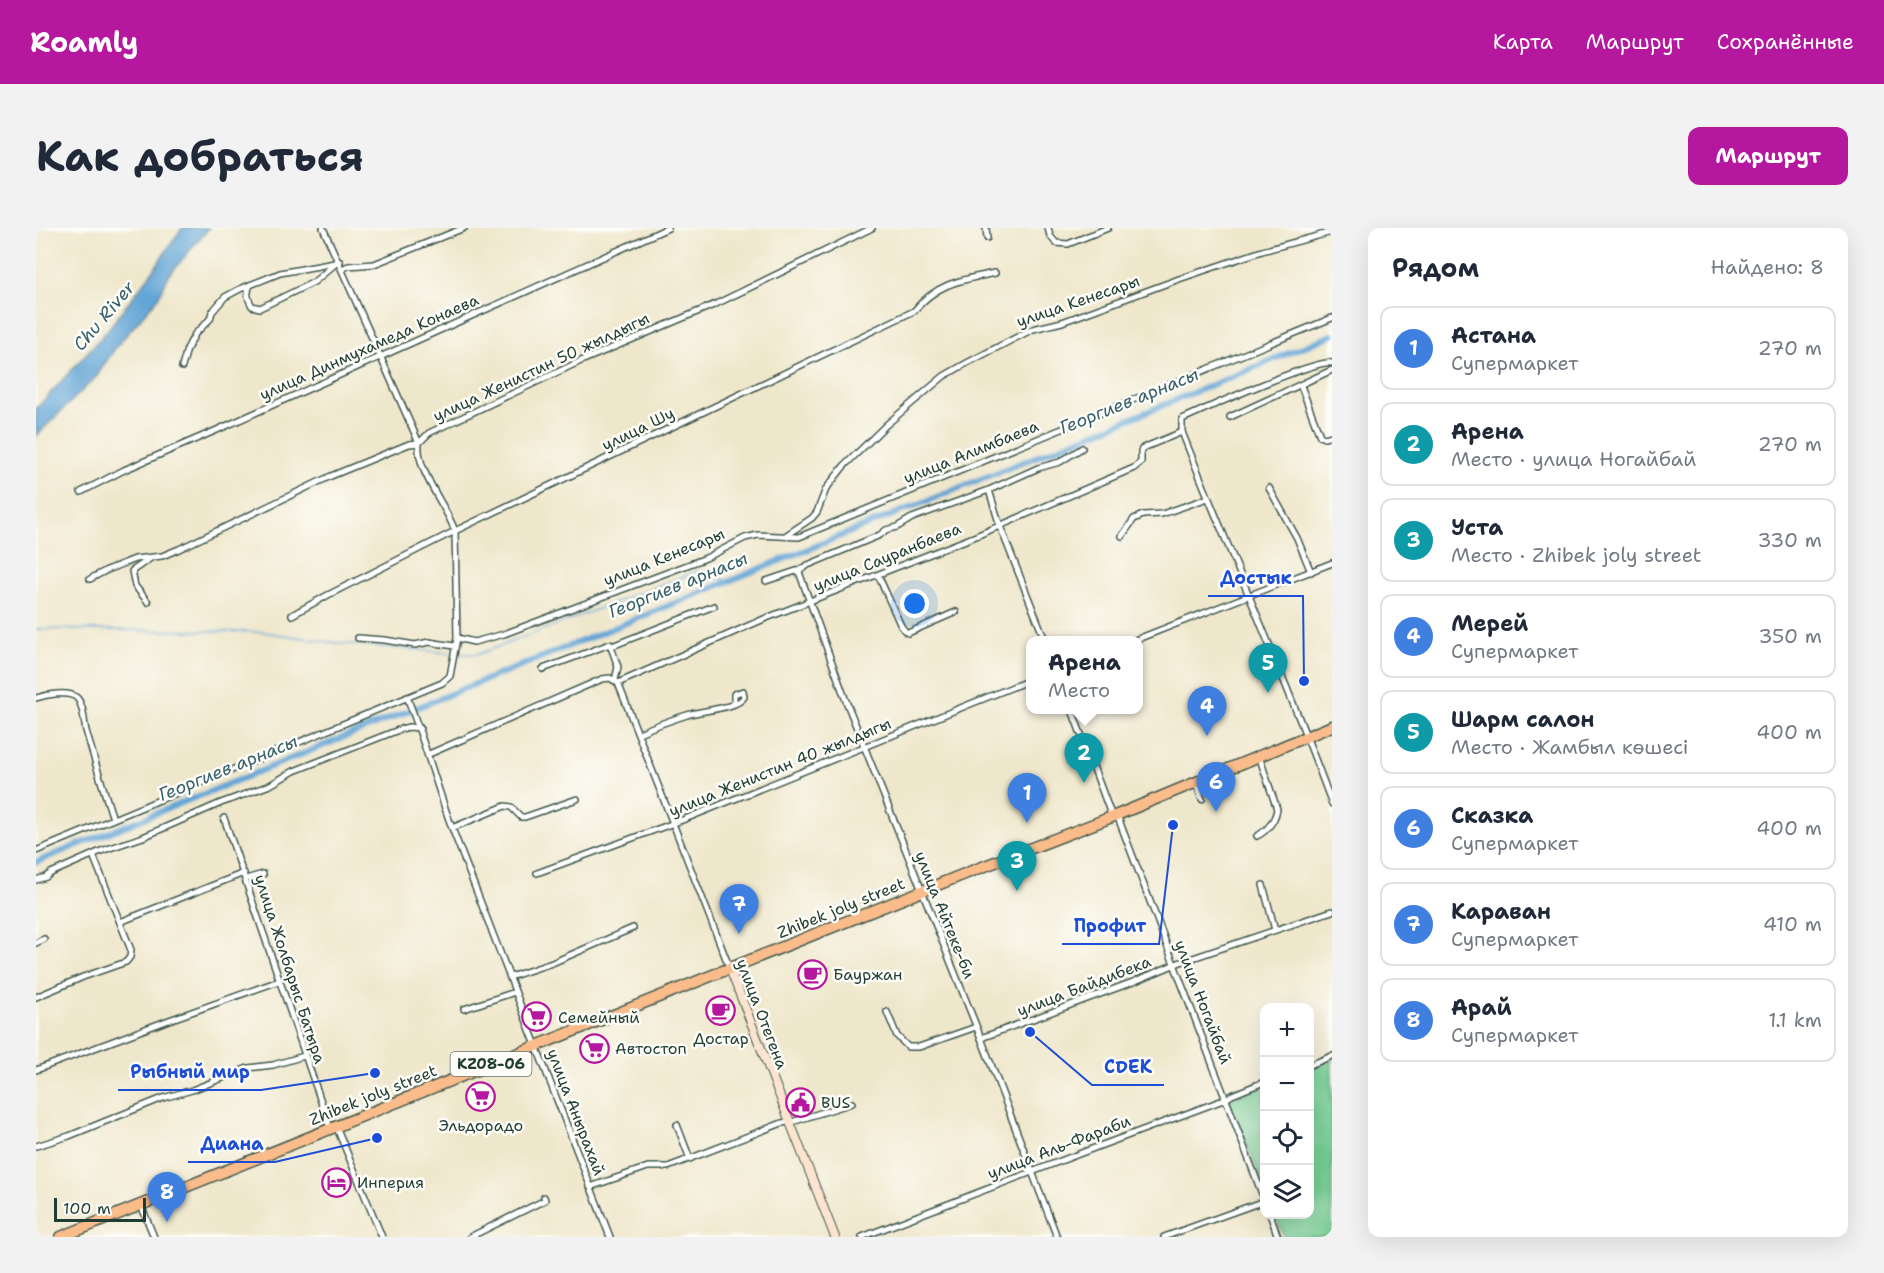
<!DOCTYPE html>
<html lang="ru">
<meta charset="utf-8">
<style>
:root{--surface:#fff;--page:#f2f2f3;--text:#1f2937;--muted:#747a83;--line:#e0e1e3;--accent:#b5179e}
body{margin:0;font-family:"Shantell Sans",sans-serif;background:var(--page);color:var(--text)}
.controls{position:absolute;right:18px;bottom:18px;display:grid;overflow:hidden;border-radius:12px;box-shadow:0 6px 24px #0002}
.controls button{width:54px;height:54px;display:grid;place-items:center;padding:0;border:0;border-bottom:2px solid var(--line);background:var(--surface);color:var(--text);font:30px sans-serif}
.scale{position:absolute;left:18px;bottom:15px;width:92px;box-sizing:border-box;padding-left:6px;border:3px solid #1f3d34;border-top:0;font-size:16px;line-height:21px;white-space:nowrap;color:#1f3d34;-webkit-text-stroke:4px #fdfcf7;paint-order:stroke}
.you{position:absolute;left:879px;top:376px;width:21px;height:21px;margin:-15px;border:4px solid #fff;border-radius:50%;background:#1a73e8;box-shadow:0 0 0 9px #1a73e833}
.badge{display:grid;place-items:center;width:39px;height:39px;border-radius:50%;background:var(--accent);color:#fff;font-size:20px;font-weight:700}
.pin{position:absolute;translate:-50% -50px;filter:drop-shadow(0 2px 3px #0008)}
.pin::after{content:'';position:absolute;top:32px;width:21px;height:18px;background:inherit;clip-path:polygon(0 0,100% 0,50% 100%)}
.popup{position:absolute;left:990px;top:408px;width:117px;height:78px;box-sizing:border-box;display:grid;place-content:center;border-radius:12px;background:var(--surface);filter:drop-shadow(0 2px 4px #0005);font-size:20px;white-space:nowrap;color:var(--muted)}
.popup b{font-size:22px;color:var(--text)}
.popup::after{content:'';position:absolute;left:50%;top:100%;margin-left:-12px;border:12px solid transparent;border-top-color:var(--surface)}
.list{margin:0;padding:0;list-style:none}
h2{display:flex;justify-content:space-between;align-items:center;height:78px;margin:0;padding:0 24px;font-size:26px}
h2 small{font-size:20px;font-weight:400;color:var(--muted)}
.list li{display:grid;grid-template-columns:39px 1fr auto;gap:18px;align-items:center;box-sizing:border-box;height:84px;margin:0 12px 12px;padding:0 12px;border:2px solid var(--line);border-radius:12px}
.list b{display:block;font-size:22px;white-space:nowrap}
.list p{margin:0;font-size:20px;white-space:nowrap;color:var(--muted)}
.list em{font-size:20px;font-style:normal;color:var(--muted)}
.icon{flex:none;width:33px;height:33px;fill:none;stroke:currentColor;stroke-width:2;stroke-linecap:round;stroke-linejoin:round}
.map{position:relative;flex:none;width:1296px;height:1009px;overflow:hidden;border-radius:12px}
header{display:flex;align-items:center;gap:36px;box-sizing:border-box;height:84px;padding:0 30px;background:var(--accent);color:#fff}
header strong{font-size:28px}
nav{display:flex;gap:33px;margin-inline-start:auto;font-size:21px}
.intro{display:flex;align-items:center;justify-content:space-between;box-sizing:border-box;height:144px;padding:0 36px}
h1{margin:0;font-size:42px}
.button{padding:15px 27px;border-radius:12px;background:var(--accent);color:#fff;font-size:21px;font-weight:700}
main{display:flex;gap:36px;padding:0 36px}
aside{flex:1;background:var(--surface);border-radius:12px;box-shadow:0 6px 24px #0002}
.map>svg:first-child{display:block}
.green{fill:#73cc92;stroke:#498463;stroke-width:1.5}
.water{fill:#62a4d6;stroke:#407085;stroke-width:1.5}
.lines{fill:none;stroke-linecap:round;stroke-linejoin:round}
.stream{stroke:#62a4d6;stroke-width:1.5}
.canal{stroke:#62a4d6;stroke-width:6}
.street-casing{stroke:#3e564b;stroke-width:8}
.secondary-casing{stroke:#3e564b;stroke-width:10}
.highway-casing{stroke:#3e564b;stroke-width:13}
.street{stroke:#fff;stroke-width:5}
.secondary{stroke:#fde4d0;stroke-width:8}
.highway{stroke:#f9bc8a;stroke-width:10}
.labels{text-anchor:middle;dominant-baseline:central;stroke-width:5;stroke-linejoin:round;paint-order:stroke}
.shield{fill:#fdfcf7;stroke:#62766e;stroke-width:1.5}
.shield-label{font-size:15px;font-weight:bold;fill:#1f3d34}
.street-label{font-size:16px;fill:#1f3d34;stroke:#fdfcf7}
.poi-label{font-size:16px;fill:#1f3d34;stroke:#fdfcf7;text-anchor:start}
.water-label{font-size:18px;font-style:italic;fill:#36616d;stroke:#fdfcf7}
.leader{fill:none;stroke:#1d4ed8;stroke-width:2}
.callout-dot{fill:#1d4ed8;stroke:#fdfcf7;stroke-width:2}
.callout-label{font-size:18px;text-anchor:middle;font-weight:bold;fill:#1d4ed8;stroke:#fdfcf7;stroke-width:5;stroke-linejoin:round;paint-order:stroke}
</style>
<header>
<strong>Roamly</strong>
<nav><a>Карта</a><a>Маршрут</a><a>Сохранённые</a></nav>
</header>
<div class="intro"><h1>Как добраться</h1><a class="button">Маршрут</a></div>
<main>
<div class="map">
<svg width="1296" height="1009" viewBox="0 0 1296 1009">
<rect width="100%" height="100%" fill="#fdfcf7"/>
<filter id="ink" filterUnits="userSpaceOnUse"><feTurbulence type="fractalNoise" baseFrequency=".0167" numOctaves="2"/><feDisplacementMap in="SourceGraphic" scale="12" xChannelSelector="R" yChannelSelector="G"/><feConvolveMatrix kernelMatrix="1 2 1 2 8 2 1 2 1" color-interpolation-filters="sRGB"/></filter>
<filter id="wash" filterUnits="userSpaceOnUse"><feTurbulence type="fractalNoise" baseFrequency=".008" numOctaves="4" result="noise"/><feDisplacementMap in="SourceGraphic" scale="24" xChannelSelector="R" yChannelSelector="G"/><feGaussianBlur stdDeviation="1.35" result="paint"/><feColorMatrix in="noise" values="0 0 0 0 0 0 0 0 0 0 0 0 0 0 0 0 0 1.4 0 .05"/><feComposite in="paint" operator="in"/></filter>
<g filter="url(#wash)">
<rect width="100%" height="100%" fill="#efe7cb"/>
<g class="green">
<path d="M1296 831V1009H1248L1239 987 1274 986V840Z"/>
<path d="M1228 857V960L1193 871Z"/>
</g>
<path class="water" d="M146 0H173L133 47 122 70 80 119 60 149 0 208V181L70 104 116 44Z"/>
<g class="lines">
<g class="stream">
<path d="M0 401 227 404 301 415 415 425"/>
<path d="M420 426H443L662 343 693 353"/>
</g>
<path class="canal" d="M0 634 1118 181 1296 107"/>
</g>
</g>
<g filter="url(#ink)">
<g class="lines">
<defs>
<g id="street">
<path d="M950 0 951 10"/>
<path d="M1012 0 1014 8 1020 15 1032 16 1072 0"/>
<path d="M306 41 312 38 338 36 428 0"/>
<path d="M214 57C210 66 212 71 216 78L224 80 278 54 299 36"/>
<path d="M1296 135C1280 131 1173 179 1151 189L1146 191V204C1195 329 1250 450 1296 576"/>
<path d="M146 139 151 121 159 106 174 91 176 84 189 69 204 61 244 45 304 34"/>
<path d="M1265 158 1284 208 1288 210 1296 208"/>
<path d="M1194 189 1296 142"/>
<path d="M1233 260 1261 310 1275 344"/>
<path d="M953 262 964 298 1009 412"/>
<path d="M45 264 88 242 181 202 632 0"/>
<path d="M749 308 776 290 781 284 790 261 808 238 850 197 908 148 931 135 997 101 1026 94 1143 51 1226 23 1296 4"/>
<path d="M1086 308 1098 291 1107 287 1126 286 1172 270"/>
<path d="M762 343 772 337 844 307 850 302 861 299 876 290 953 262 1002 240 1024 234 1046 220"/>
<path d="M842 347 865 398 870 404 872 405 920 384"/>
<path d="M54 351 71 342 99 331 126 328 143 321 295 248 373 216 383 215 393 205 545 133 680 76 836 0"/>
<path d="M730 353 760 343 763 344 810 473 945 810 1021 1009"/>
<path d="M112 374 99 358 96 343 115 330"/>
<path d="M256 387 292 367 419 303 878 83C901 55 925 52 959 45"/>
<path d="M322 410 349 412 379 417 393 414 418 418"/>
<path d="M421 410 438 414 468 406 670 330 709 310 722 307 763 309 1296 90"/>
<path d="M1099 412 1296 335"/>
<path d="M576 418 678 378"/>
<path d="M507 441 574 416 582 439 579 452"/>
<path d="M582 455 728 391 940 308 1098 240 1105 234V223L1107 220 1146 204"/>
<path d="M582 455 694 741"/>
<path d="M371 469C388 512 400 556 416 600L574 1009"/>
<path d="M0 470C9 467 33 462 41 470 49 479 47 495 51 506 59 534 68 563 77 591"/>
<path d="M1036 482 1076 589"/>
<path d="M603 505C618 498 635 492 651 487 665 482 701 481 708 469L707 463 698 466V475"/>
<path d="M393 526 566 451 574 450 582 455"/>
<path d="M1160 555 1166 571"/>
<path d="M1081 587 1228 971"/>
<path d="M188 590 294 900"/>
<path d="M416 600 469 578 475 579 485 589H489L541 571"/>
<path d="M1221 608C1231 603 1239 593 1241 581L1223 528"/>
<path d="M0 623 406 455 414 448 421 410 419 303C410 277 380 243 383 215L287 0"/>
<path d="M501 645 649 591 994 452"/>
<path d="M210 651 227 646"/>
<path d="M0 652 10 649 15 645 65 623 107 609 185 575 234 557 258 543 365 501 373 499 384 500"/>
<path d="M1227 657 1239 702"/>
<path d="M84 694 208 645"/>
<path d="M0 715 8 711"/>
<path d="M474 749 516 735 597 700"/>
<path d="M0 769 47 749 90 734 94 729 95 722 57 627"/>
<path d="M428 781 479 764"/>
<path d="M851 784 861 808 872 819H883L940 799"/>
<path d="M945 810 1097 754 1142 735 1296 683"/>
<path d="M1274 837 1296 828"/>
<path d="M0 842 133 792 243 753"/>
<path d="M641 897 654 931"/>
<path d="M300 898 346 1009"/>
<path d="M0 918 33 908 127 870 156 862 212 840 237 837 268 828"/>
<path d="M554 959 612 939H632L746 895 759 893 816 875"/>
<path d="M105 977 118 1009"/>
<path d="M1234 986 1242 1009"/>
<path d="M434 1009 509 972 508 969"/>
<path d="M826 1009 1061 919 1190 871 1196 867 1228 854"/>
<path d="M1128 1009 1228 973"/>
</g>
<path id="secondary" d="M694 741 799 1009"/>
<path id="highway" d="M25 1009 936 643 1081 587 1296 498"/>
</defs>
<use href="#street" class="street-casing"/>
<use href="#secondary" class="secondary-casing"/>
<use href="#highway" class="highway-casing"/>
<use href="#street" class="street"/>
<use href="#secondary" class="secondary"/>
<use href="#highway" class="highway"/>
</g>
</g>
<defs>
<symbol id="cafe-ring" viewBox="-11 -11 22 22"><circle r="9.5" fill="#fdfcf7" stroke="#b5179e" stroke-width="1.5"/><path d="M-5.5-4.5H6V0H3Q3 3.5 0 3.5H-2.5Q-5.5 3.5-5.5 0ZM3-3.2v2h1.7v-2ZM-6 4.5H4V6H-6Z" fill="#b5179e"/></symbol>
<symbol id="supermarket-ring" viewBox="-11 -11 22 22"><circle r="9.5" fill="#fdfcf7" stroke="#b5179e" stroke-width="1.5"/><path d="M-6-5.5h2.5l.6 2H6L4.5 2H-2.5L-4.4-4H-6ZM-1.5 3.2a1.3 1.3 0 1 0 .1 0ZM3 3.2a1.3 1.3 0 1 0 .1 0Z" fill="#b5179e"/></symbol>
<symbol id="civic-ring" viewBox="-11 -11 22 22"><circle r="9.5" fill="#fdfcf7" stroke="#b5179e" stroke-width="1.5"/><path d="M-.6-6.5H3V-4.5H.6V-3L4-1V1h2V6H-6V1h2V-1L-.6-3ZM-1.2 2.5V6h2.4V2.5Z" fill="#b5179e"/></symbol>
<symbol id="hotel-ring" viewBox="-11 -11 22 22"><circle r="9.5" fill="#fdfcf7" stroke="#b5179e" stroke-width="1.5"/><path d="M-6-4.5h1.5V1H6V5H4.5V3h-9V5H-6ZM-4 0a1.8 1.8 0 1 1 3.6 0ZM.5 0V-2.5h3Q6-2.5 6 0Z" fill="#b5179e"/></symbol>
</defs>
<g fill-rule="evenodd">
<use href="#cafe-ring" x="760" y="730" width="33" height="33"/>
<use href="#cafe-ring" x="668" y="766" width="33" height="33"/>
<use href="#supermarket-ring" x="484" y="772" width="33" height="33"/>
<use href="#supermarket-ring" x="542" y="804" width="33" height="33"/>
<use href="#supermarket-ring" x="428" y="852" width="33" height="33"/>
<use href="#civic-ring" x="748" y="858" width="33" height="33"/>
<use href="#hotel-ring" x="284" y="938" width="33" height="33"/>
</g>
<g class="labels">
<rect class="shield" x="414.5" y="824" width="81" height="24" rx="4.5"/>
<g class="shield-label">
<text x="455" y="836">KZ08-06</text>
</g>
<g class="street-label">
<text transform="translate(1042 73) rotate(-19)">улица Кенесары</text>
<text transform="translate(333 119) rotate(-24)">улица Динмухамеда Конаева</text>
<text transform="translate(505 139) rotate(-25)">улица Женистин 50 жылдыгы</text>
<text transform="translate(602 201) rotate(-26)">улица Шу</text>
<text transform="translate(935 224) rotate(-22)">улица Алимбаева</text>
<text transform="translate(628 329) rotate(-22)">улица Кенесары</text>
<text transform="translate(851 329) rotate(-22)">улица Сауранбаева</text>
<text transform="translate(744 539) rotate(-22)">улица Женистин 40 жылдыгы</text>
<text transform="translate(805 680) rotate(-22)">Zhibek joly street</text>
<text transform="translate(909 687) rotate(68)">улица Айтеке-би</text>
<text transform="translate(254 741) rotate(72)">улица Жолбарыс Батыра</text>
<text transform="translate(1048 758) rotate(-21)">улица Байдибека</text>
<text transform="translate(1167 774) rotate(69)">улица Ногайбай</text>
<text transform="translate(726 786) rotate(69)">улица Отегена</text>
<text transform="translate(337 867) rotate(-22)">Zhibek joly street</text>
<text transform="translate(540 884) rotate(69)">улица Анырахай</text>
<text transform="translate(1023 919) rotate(-21)">улица Аль-Фараби</text>
</g>
<g class="poi-label">
<text x="797" y="746">Бауржан</text>
<text x="522" y="789">Семейный</text>
<text x="685" y="810" text-anchor="middle">Достар</text>
<text x="579" y="820">Автостоп</text>
<text x="785" y="874">BUS</text>
<text x="445" y="897" text-anchor="middle">Эльдорадо</text>
<text x="321" y="954">Инперия</text>
</g>
<g class="water-label">
<text transform="translate(68 88) rotate(-50)">Chu River</text>
<text transform="translate(1093 173) rotate(-22)">Георгиев арнасы</text>
<text transform="translate(642 357) rotate(-22)">Георгиев арнасы</text>
<text transform="translate(192 540) rotate(-22)">Георгиев арнасы</text>
</g>
</g>
<path class="leader" d="M1268 453L1267 368H1172M1137 597L1123 716H1026M994 804L1056 857H1128M339 845L225 862H82M341 910L239 934H152"/>
<g class="callout-dot">
<circle cx="1268" cy="453" r="6"/>
<circle cx="1137" cy="597" r="6"/>
<circle cx="994" cy="804" r="6"/>
<circle cx="339" cy="845" r="6"/>
<circle cx="341" cy="910" r="6"/>
</g>
<g class="callout-label">
<text x="1220" y="356">Достык</text>
<text x="1074" y="704">Профит</text>
<text x="1092" y="845">CDEK</text>
<text x="154" y="850">Рыбный мир</text>
<text x="196" y="922">Диана</text>
</g>
</svg>
<div class="controls">
<button>+</button>
<button>−</button>
<button><svg class="icon" aria-label="locate" viewBox="0 0 24 24"><circle cx="12" cy="12" r="6"/><path d="M12 2v4M12 18v4M2 12h4M18 12h4"/></svg></button>
<button><svg class="icon" aria-label="layers" viewBox="0 0 24 24"><path d="M12 4l9 5-9 5-9-5zM3 14l9 5 9-5"/></svg></button>
</div>
<div class="scale">100 m</div>
<div class="you"></div>
<div class="pin badge" style="left:991px;top:595px;background:#3f7fe0">1</div>
<div class="pin badge" style="left:1048px;top:555px;background:#0f9aa8">2</div>
<div class="popup"><b>Арена</b>Место</div>
<div class="pin badge" style="left:981px;top:663px;background:#0f9aa8">3</div>
<div class="pin badge" style="left:1171px;top:508px;background:#3f7fe0">4</div>
<div class="pin badge" style="left:1232px;top:465px;background:#0f9aa8">5</div>
<div class="pin badge" style="left:1180px;top:584px;background:#3f7fe0">6</div>
<div class="pin badge" style="left:703px;top:706px;background:#3f7fe0">7</div>
<div class="pin badge" style="left:131px;top:994px;background:#3f7fe0">8</div>
</div>
<aside>
<h2>Рядом<small>Найдено: 8</small></h2>
<ul class="list">
<li><span class="badge" style="background:#3f7fe0">1</span><div><b>Астана</b><p>Супермаркет</p></div><em>270 m</em></li>
<li><span class="badge" style="background:#0f9aa8">2</span><div><b>Арена</b><p>Место · улица Ногайбай</p></div><em>270 m</em></li>
<li><span class="badge" style="background:#0f9aa8">3</span><div><b>Уста</b><p>Место · Zhibek joly street</p></div><em>330 m</em></li>
<li><span class="badge" style="background:#3f7fe0">4</span><div><b>Мерей</b><p>Супермаркет</p></div><em>350 m</em></li>
<li><span class="badge" style="background:#0f9aa8">5</span><div><b>Шарм салон</b><p>Место · Жамбыл көшесі</p></div><em>400 m</em></li>
<li><span class="badge" style="background:#3f7fe0">6</span><div><b>Сказка</b><p>Супермаркет</p></div><em>400 m</em></li>
<li><span class="badge" style="background:#3f7fe0">7</span><div><b>Караван</b><p>Супермаркет</p></div><em>410 m</em></li>
<li><span class="badge" style="background:#3f7fe0">8</span><div><b>Арай</b><p>Супермаркет</p></div><em>1.1 km</em></li>
</ul>
</aside>
</main>
